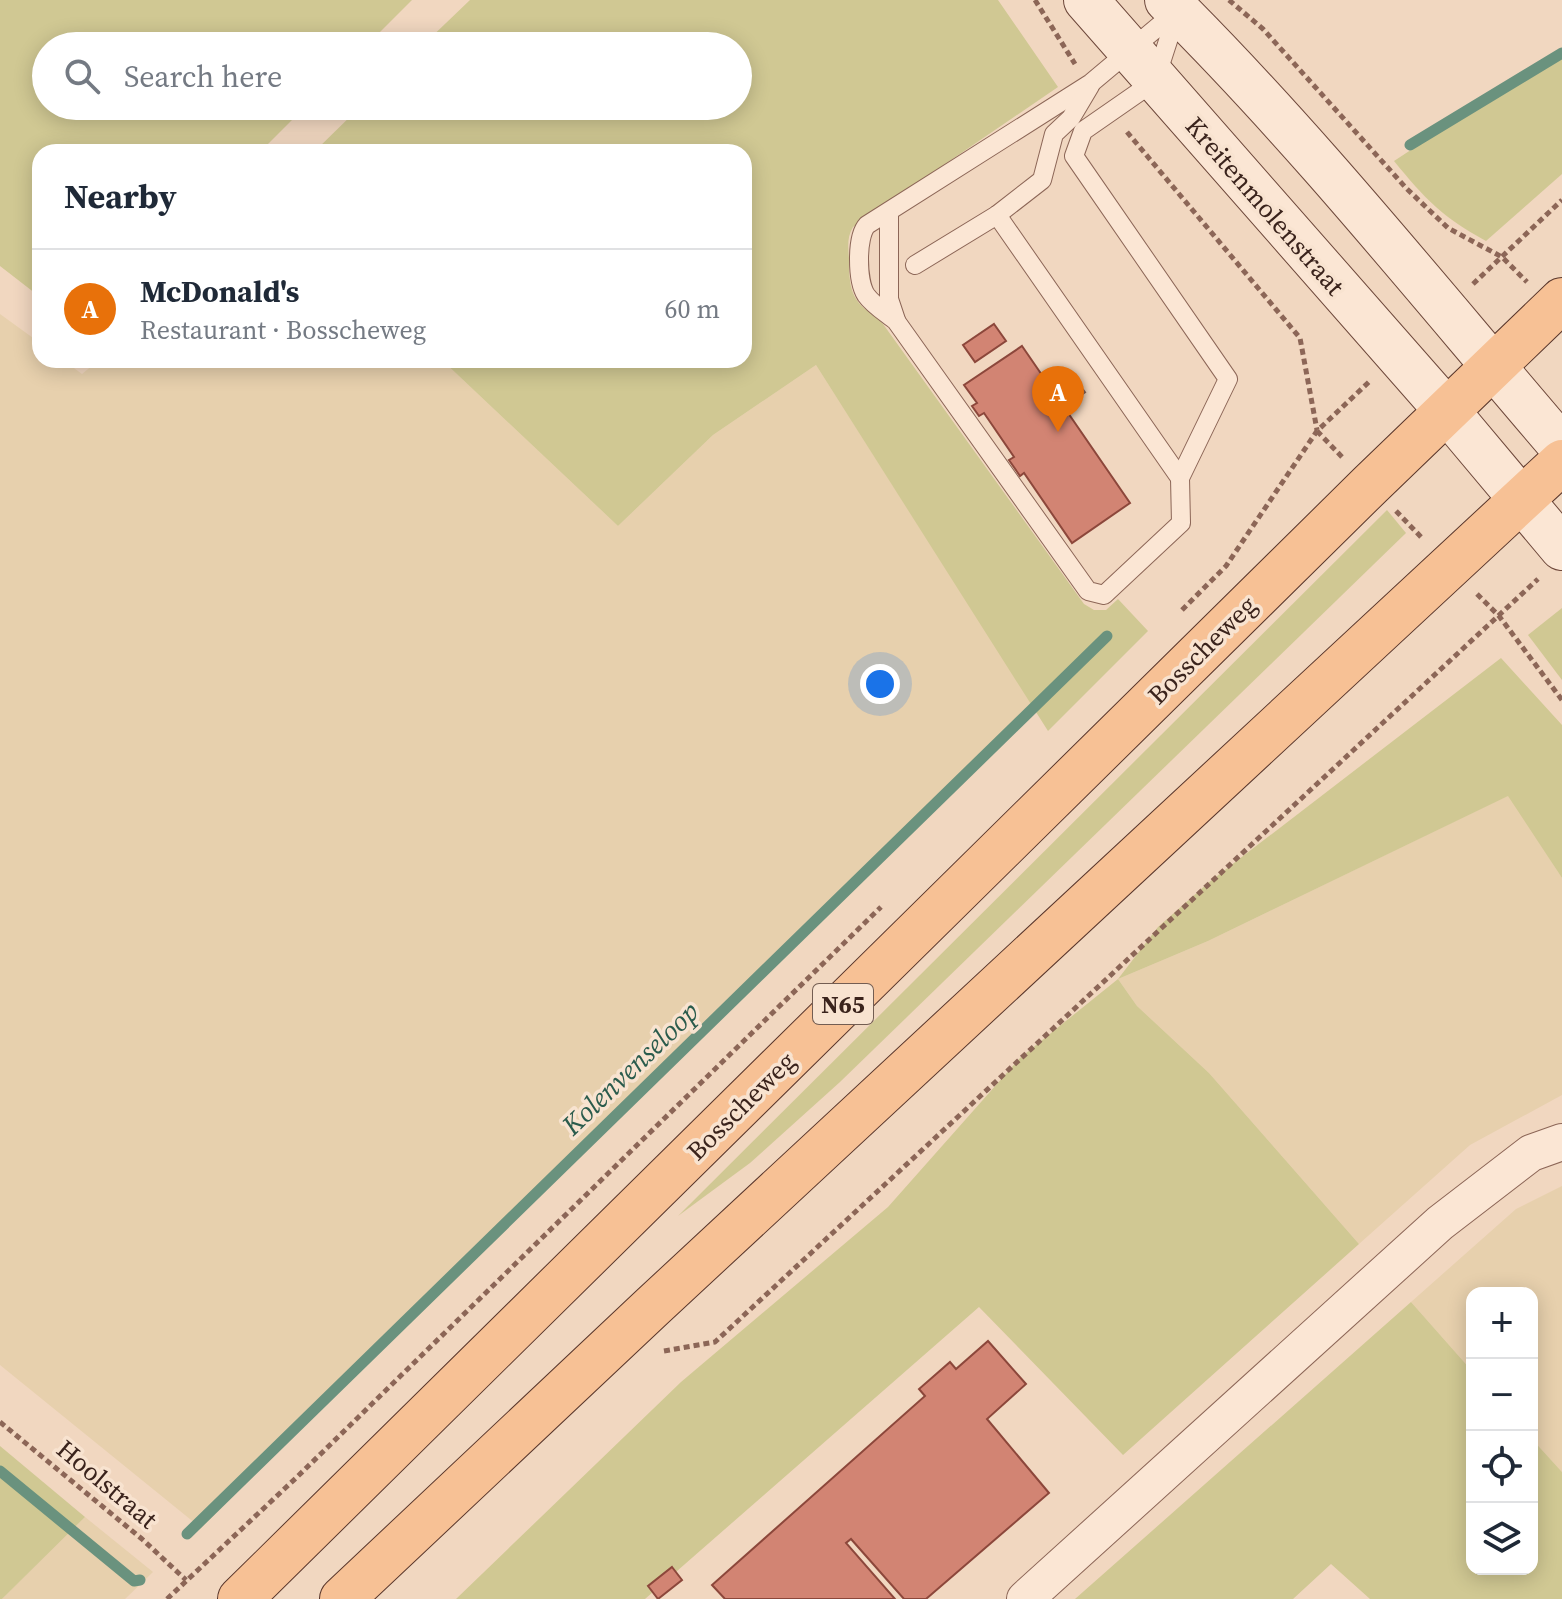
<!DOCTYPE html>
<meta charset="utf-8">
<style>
:root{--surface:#fff;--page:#f2f2f3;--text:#1f2937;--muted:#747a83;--line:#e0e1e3;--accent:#1a73e8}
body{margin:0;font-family:"Source Serif 4",serif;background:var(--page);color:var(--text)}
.controls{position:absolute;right:24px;bottom:24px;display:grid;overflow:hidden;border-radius:16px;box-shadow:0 4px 20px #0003}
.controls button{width:72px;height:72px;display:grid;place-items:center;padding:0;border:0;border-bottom:2px solid var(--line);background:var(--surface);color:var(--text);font:40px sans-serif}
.you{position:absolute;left:880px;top:684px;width:28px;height:28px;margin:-20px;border:6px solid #fff;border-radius:50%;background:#1a73e8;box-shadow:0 0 0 12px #1a73e833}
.badge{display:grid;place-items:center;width:52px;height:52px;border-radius:50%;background:var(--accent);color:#fff;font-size:26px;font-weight:700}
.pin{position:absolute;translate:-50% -66px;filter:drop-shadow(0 2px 4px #0008)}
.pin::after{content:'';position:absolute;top:42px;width:28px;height:24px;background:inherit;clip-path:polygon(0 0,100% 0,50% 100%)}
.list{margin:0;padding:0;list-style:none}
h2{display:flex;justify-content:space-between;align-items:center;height:104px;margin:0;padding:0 32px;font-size:34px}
h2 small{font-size:26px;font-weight:400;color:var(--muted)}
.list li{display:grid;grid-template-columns:52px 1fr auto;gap:24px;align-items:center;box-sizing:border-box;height:120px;padding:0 32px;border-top:2px solid var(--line)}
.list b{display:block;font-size:30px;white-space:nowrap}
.list p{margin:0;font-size:26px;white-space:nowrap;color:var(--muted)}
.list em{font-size:26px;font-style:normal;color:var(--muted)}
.icon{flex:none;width:44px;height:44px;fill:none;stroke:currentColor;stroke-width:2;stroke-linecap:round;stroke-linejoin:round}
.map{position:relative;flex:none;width:1562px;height:1599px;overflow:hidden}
.search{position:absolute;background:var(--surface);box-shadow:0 4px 20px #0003;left:32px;top:32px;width:720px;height:88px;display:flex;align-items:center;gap:20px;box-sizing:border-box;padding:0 28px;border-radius:44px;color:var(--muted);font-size:30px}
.panel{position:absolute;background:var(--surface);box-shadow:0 4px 20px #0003;left:32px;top:144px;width:720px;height:224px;border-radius:24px}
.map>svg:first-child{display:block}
.farmland{fill:#e7d0ad}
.green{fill:#d0c893}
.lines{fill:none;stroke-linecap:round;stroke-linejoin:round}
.stream{stroke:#6a927e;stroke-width:11}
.building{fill:#d28473;stroke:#8c473b;stroke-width:2}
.lane-casing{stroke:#8c6657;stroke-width:20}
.street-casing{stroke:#8c6657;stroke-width:38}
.secondary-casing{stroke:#6d473a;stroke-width:46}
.primary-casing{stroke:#59362b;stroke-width:46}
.path{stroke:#8c6657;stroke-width:5;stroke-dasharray:6 4;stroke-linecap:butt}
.lane{stroke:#fbe6d4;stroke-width:18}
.street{stroke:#fbe6d4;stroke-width:36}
.secondary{stroke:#fbe6d4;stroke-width:44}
.primary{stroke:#f7c195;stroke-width:44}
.labels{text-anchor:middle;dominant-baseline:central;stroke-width:7;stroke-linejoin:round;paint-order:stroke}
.shield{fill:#f8e3d0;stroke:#735d52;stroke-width:2}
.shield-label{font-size:24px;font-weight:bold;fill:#3a231c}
.street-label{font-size:26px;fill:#3a231c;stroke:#f8e3d0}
.water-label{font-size:28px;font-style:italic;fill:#2a5b4c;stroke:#f8e3d0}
</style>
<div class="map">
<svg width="1562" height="1599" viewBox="0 0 1562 1599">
<rect width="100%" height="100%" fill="#f1d7c0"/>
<g class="farmland">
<path d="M0 314 40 343V360H63L82 374 99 360H442L618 526 713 435 816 365 1034 707 201 1528 0 1365Z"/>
<path d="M1509 795 1562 878V1095L1470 1145 1359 1244 1209 1073 1137 1006 1118 979 1208 941Z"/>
<path d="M1562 1186V1472L1532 1439V1293H1472V1371L1411 1302 1516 1209Z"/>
<path d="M85 1517 153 1572 125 1599H2Z"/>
</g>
<g class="green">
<path d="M0 0H412L366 46H46V106H306L260 152H40V297L0 266Z"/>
<path d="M470 0H998L1058 87 853 227C847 237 848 247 849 258 849 286 850 303 878 317L1084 604 1094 610H1106L1118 599 1148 631 1048 731 816 365 713 435 618 526 442 360H744V152H314L361 106H738V46H422Z"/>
<path d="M1562 51V174L1486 241C1442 217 1425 199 1394 161Z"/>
<path d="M1387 510 1406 533 840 1082 750 1163 678 1216Z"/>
<path d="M1562 608V680L1528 635Z"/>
<path d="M1501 658 1562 725V878L1508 796 1208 941 1118 979 1137 1006 1209 1073 1359 1244 1123 1455 979 1307 645 1599H456L681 1382 888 1207 1020 1058 1118 979 1158 927 1208 883Z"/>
<path d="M1411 1302 1472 1371V1569H1532V1439L1562 1472V1599H1370L1331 1564 1293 1599H1075Z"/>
<path d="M0 1446 85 1517 2 1599H0Z"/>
</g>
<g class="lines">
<g class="stream">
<path d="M1410 145 1562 53"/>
<path d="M0 1471 134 1581 140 1580"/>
<path d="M187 1534 1107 636"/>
</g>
</g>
<g class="building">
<path d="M994 324 1006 341 975 362 963 345Z"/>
<path d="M1022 346 1130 503 1072 543 1024 473 1020 476 1009 460 1014 457 984 413 979 416 972 406 977 403 964 385Z"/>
<path d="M988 1341 1026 1384 987 1419 1049 1493 926 1599H904L851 1539 846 1543 895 1599H725L712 1585 925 1396 919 1389 950 1362 956 1369Z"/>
<path d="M672 1567 682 1580 658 1599 648 1586Z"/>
</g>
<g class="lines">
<defs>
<g id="lane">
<path d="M1178 10 1155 81 1083 131 1074 156 1228 379 1180 478 1181 523 1104 595 1088 591 896 321C886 313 873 305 866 295 857 281 856 237 867 225L1091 83Z"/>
<path d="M889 212V299L896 320"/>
<path d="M997 215 1180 478"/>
<path d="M915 265 997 215 1042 180 1054 134 1071 118 1090 86"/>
</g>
<path id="street" d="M1025 1599 1440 1223 1531 1153 1562 1142"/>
<g id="secondary">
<path d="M1086 0 1447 411 1562 548"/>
<path d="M1167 0C1308 140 1433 297 1562 447"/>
</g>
<g id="primary">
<path d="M240 1599 1370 485 1562 300"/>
<path d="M342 1599 652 1307 1562 462"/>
</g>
</defs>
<use href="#lane" class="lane-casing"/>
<use href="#street" class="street-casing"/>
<use href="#secondary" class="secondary-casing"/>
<use href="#primary" class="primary-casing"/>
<g class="path">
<path d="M1035 0 1075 64"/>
<path d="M1229 0 1263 29 1407 189 1448 228 1502 257 1527 282"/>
<path d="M1127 132 1300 338 1317 430"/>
<path d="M1473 284 1562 200"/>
<path d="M1064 406 1087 389"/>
<path d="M1317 431 1344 459"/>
<path d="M1396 511 1423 539"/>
<path d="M1477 594 1499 616 1562 700"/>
<path d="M1182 610 1226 566 1317 431 1370 381"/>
<path d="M664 1351 715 1342 1538 579"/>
<path d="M0 1422 142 1539 186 1580"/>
<path d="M167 1599 296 1478 881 907"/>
</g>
<use href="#lane" class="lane"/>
<use href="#street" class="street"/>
<use href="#secondary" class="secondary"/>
<use href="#primary" class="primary"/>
</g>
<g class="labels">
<rect class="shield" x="813" y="984" width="60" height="40" rx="6"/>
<g class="shield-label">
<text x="843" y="1004">N65</text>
</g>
<g class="street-label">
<text transform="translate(1265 206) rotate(49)">Kreitenmolenstraat</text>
<text transform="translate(1202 650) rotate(-45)">Bosscheweg</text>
<text transform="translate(741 1106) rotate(-45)">Bosscheweg</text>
<text transform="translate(107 1484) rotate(40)">Hoolstraat</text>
</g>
<g class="water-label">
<text transform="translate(630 1068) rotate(-44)">Kolenvenseloop</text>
</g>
</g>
</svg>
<div class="controls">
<button>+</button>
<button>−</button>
<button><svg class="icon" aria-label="locate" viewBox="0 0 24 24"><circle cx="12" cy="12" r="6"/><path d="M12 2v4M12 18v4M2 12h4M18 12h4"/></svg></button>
<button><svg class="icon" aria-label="layers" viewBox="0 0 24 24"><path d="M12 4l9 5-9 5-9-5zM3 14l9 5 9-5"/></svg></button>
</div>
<div class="you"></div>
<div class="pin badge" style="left:1058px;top:432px;background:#e8710a">A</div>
<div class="search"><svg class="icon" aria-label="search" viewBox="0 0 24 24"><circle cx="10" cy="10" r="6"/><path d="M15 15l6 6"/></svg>Search here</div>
<section class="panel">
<h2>Nearby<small></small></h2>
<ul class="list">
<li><span class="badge" style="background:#e8710a">A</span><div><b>McDonald's</b><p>Restaurant · Bosscheweg</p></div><em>60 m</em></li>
</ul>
</section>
</div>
